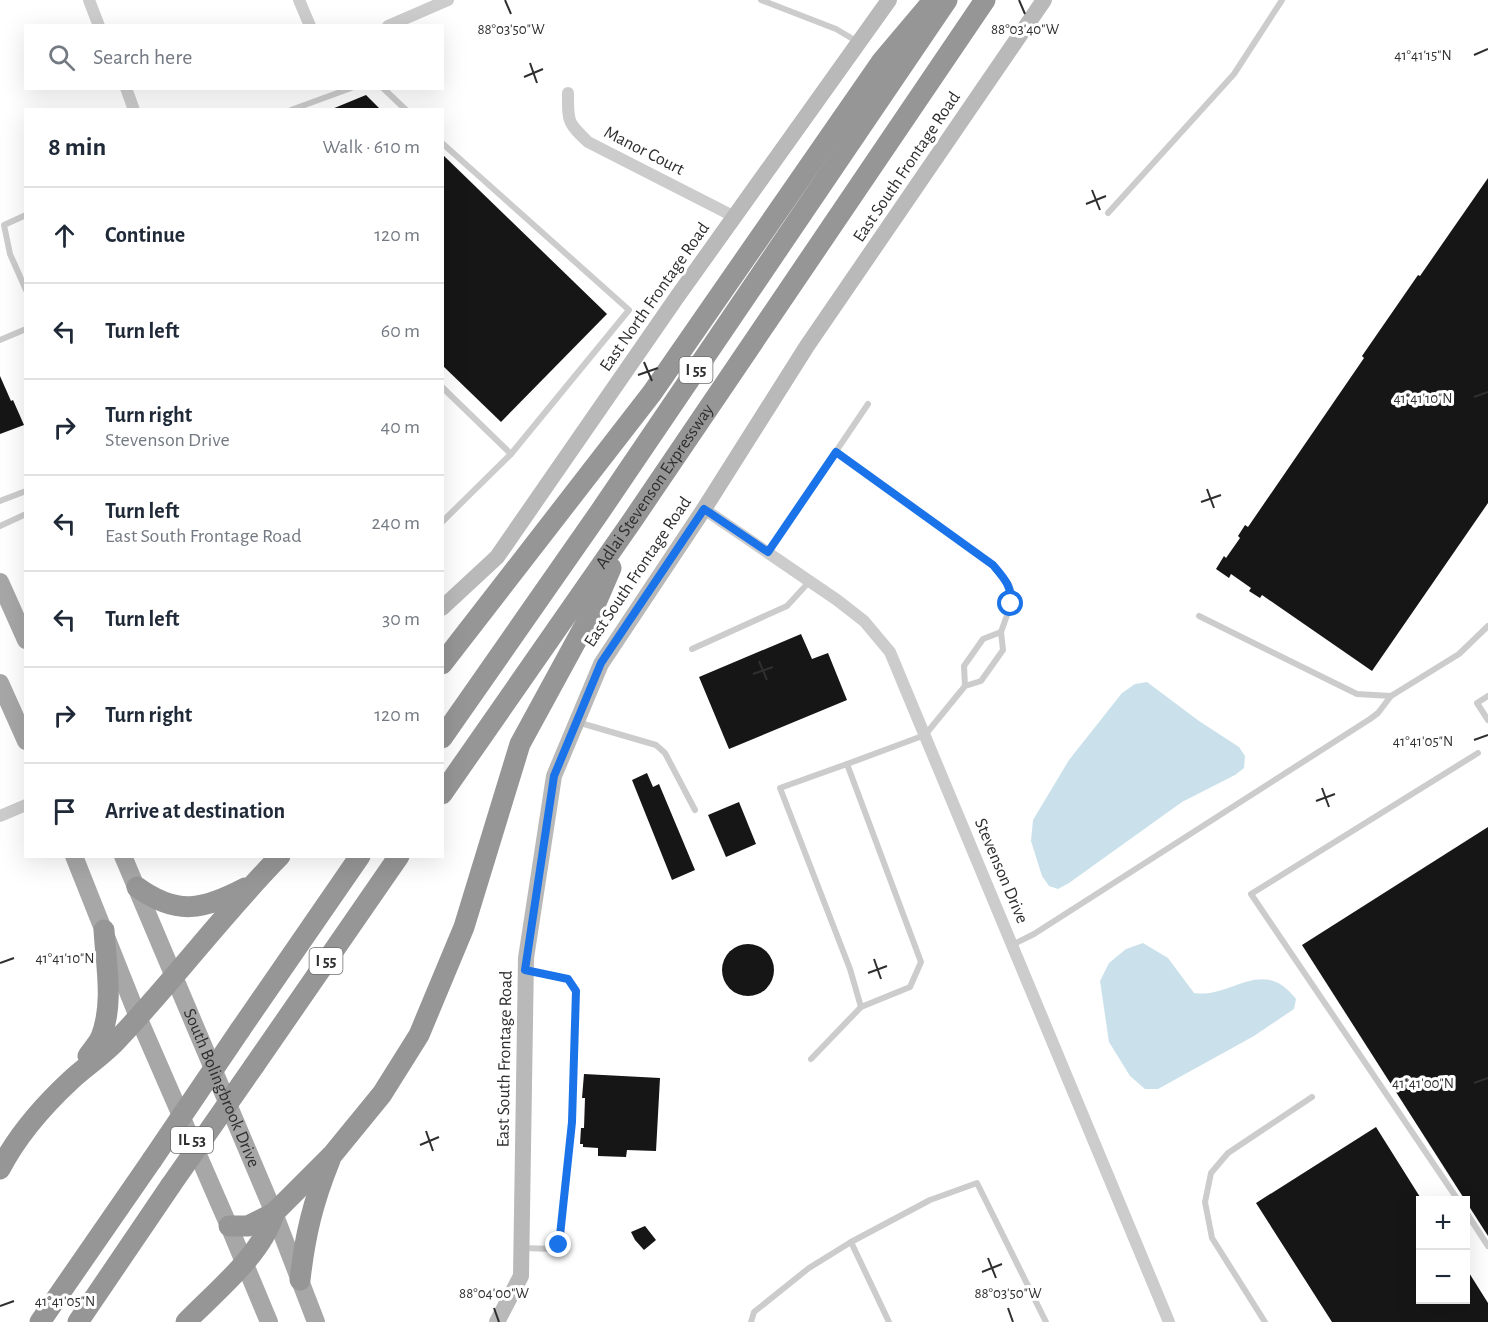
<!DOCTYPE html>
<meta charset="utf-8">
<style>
:root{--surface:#fff;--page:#f2f2f3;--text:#1f2937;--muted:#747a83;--line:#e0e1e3}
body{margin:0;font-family:"Alegreya Sans",sans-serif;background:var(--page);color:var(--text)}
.controls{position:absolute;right:18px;bottom:18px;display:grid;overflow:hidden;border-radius:0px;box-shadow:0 6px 24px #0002}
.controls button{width:54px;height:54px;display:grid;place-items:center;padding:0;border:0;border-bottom:2px solid var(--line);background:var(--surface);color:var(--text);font:30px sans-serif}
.stop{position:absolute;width:18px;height:18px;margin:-14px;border:4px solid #1a73e8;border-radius:50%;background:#fff}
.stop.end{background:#1a73e8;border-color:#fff;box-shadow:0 2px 6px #0008}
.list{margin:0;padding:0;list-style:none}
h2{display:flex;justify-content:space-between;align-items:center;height:78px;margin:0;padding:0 24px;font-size:26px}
h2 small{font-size:20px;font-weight:400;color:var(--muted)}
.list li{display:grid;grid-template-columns:39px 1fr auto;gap:18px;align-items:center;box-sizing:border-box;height:96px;padding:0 24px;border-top:2px solid var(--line)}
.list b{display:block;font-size:22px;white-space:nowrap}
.list p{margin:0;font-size:20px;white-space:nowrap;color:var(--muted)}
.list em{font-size:20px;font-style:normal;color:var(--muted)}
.icon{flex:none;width:33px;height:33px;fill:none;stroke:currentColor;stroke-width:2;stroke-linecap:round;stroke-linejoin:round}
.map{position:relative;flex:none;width:1488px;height:1322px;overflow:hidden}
.search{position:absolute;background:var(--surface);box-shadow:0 6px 24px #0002;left:24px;top:24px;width:420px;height:66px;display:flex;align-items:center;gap:15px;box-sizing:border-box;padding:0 21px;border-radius:0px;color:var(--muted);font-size:22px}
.panel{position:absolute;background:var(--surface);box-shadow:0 6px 24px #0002;left:24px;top:108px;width:420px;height:750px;border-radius:0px}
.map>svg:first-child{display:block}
.water{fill:#cae1eb}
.building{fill:#161616}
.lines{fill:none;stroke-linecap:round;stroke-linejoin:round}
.lane{stroke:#ccc;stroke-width:6}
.street{stroke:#ccc;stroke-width:12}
.secondary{stroke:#b9b9b9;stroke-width:16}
.primary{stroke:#a7a7a7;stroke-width:18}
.highway{stroke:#969696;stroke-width:21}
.highway-bridge{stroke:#969696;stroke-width:21}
.route{stroke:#1a73e8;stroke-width:8}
.ticks{fill:none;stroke:#2f2f2f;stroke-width:2}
.labels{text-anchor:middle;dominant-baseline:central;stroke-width:6;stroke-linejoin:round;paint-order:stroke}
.shield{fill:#fff;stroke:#6d6d6d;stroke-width:1.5}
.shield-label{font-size:16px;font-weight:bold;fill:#2f2f2f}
.street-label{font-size:18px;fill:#2f2f2f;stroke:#fff}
.ticks-label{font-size:15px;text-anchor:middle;fill:#2f2f2f;stroke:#fff;stroke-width:6;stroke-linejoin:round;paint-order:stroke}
</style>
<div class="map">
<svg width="1488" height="1322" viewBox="0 0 1488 1322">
<rect width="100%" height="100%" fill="#fff"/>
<g class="water">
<path d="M1147 682 1199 721 1239 747 1245 756 1244 768 1235 775 1182 802 1069 883 1058 889 1049 886 1042 876 1031 841 1033 820 1069 760 1122 693 1135 684Z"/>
<path d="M1143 943 1168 958 1194 993C1232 999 1262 955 1296 999L1294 1009 1254 1036 1158 1089H1145L1130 1076 1109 1042 1100 981 1109 963 1126 949Z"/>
</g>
<g class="building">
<path d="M366 95 381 110H332V109Z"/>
<path d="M442 154 607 314 501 422 442 365Z"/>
<path d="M1488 178V503L1372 671 1262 595 1260 598 1249 591 1251 588 1231 574 1229 578 1216 569 1224 556 1226 558 1240 538 1238 536 1245 525 1248 527 1364 358 1362 356 1418 275 1420 276Z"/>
<path d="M0 376 11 401 13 400 24 425 0 434Z"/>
<path d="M801 634 812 659 828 653 847 700 729 749 699 677Z"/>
<path d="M647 773 653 787 659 784 695 870 672 880 632 780Z"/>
<path d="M739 802 756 844 726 857 708 815Z"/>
<path d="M1488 827V1236L1302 945Z"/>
<circle cx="748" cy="970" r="26"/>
<path d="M584 1074 660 1078 656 1151 627 1150 626 1157 598 1156V1148L583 1147V1144H580L581 1128H584L585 1098H582Z"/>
<path d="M1376 1127 1420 1197V1299H1466V1268L1488 1303V1322H1332L1256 1203Z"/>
<path d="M645 1226 656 1240 644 1250 635 1240 631 1232Z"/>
</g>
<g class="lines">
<g class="lane">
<path d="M761 0 836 29 858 42"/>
<path d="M383 88 406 110"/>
<path d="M291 110 351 88"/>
<path d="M442 143 629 310 511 454"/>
<path d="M1108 213 1234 74 1282 0"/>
<path d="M26 215 4 225 10 254 26 290"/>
<path d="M0 340 26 329"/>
<path d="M442 387 511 454 442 522"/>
<path d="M0 501 26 491"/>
<path d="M0 526 26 514"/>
<path d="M768 552 868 404"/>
<path d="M1199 616 1357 694 1391 696 1459 654 1488 626"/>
<path d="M692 649 787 606 809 582"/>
<path d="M965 686 964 666 983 639 1001 632"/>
<path d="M1488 696 1477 703 1488 720"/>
<path d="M577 722 656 745 665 753 695 810"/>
<path d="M847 764 780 788 850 969 861 1007"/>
<path d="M1012 945 1034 934 1370 719 1378 713 1391 696"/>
<path d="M811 1059 861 1007 910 987 921 962 847 764 925 735 965 686 981 681 1003 650 1001 632 1011 604 1012 593 1009 584 993 565 836 452"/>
<path d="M1458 1200 1251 894 1478 753"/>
<path d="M1466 1212 1488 1246"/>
<path d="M851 1242 889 1322"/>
<path d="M522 1248 554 1249 559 1245 572 1122 576 991 568 979 527 970"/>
<path d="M751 1322 754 1312 809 1268 851 1242 930 1200 977 1183 1046 1322"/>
<path d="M1265 1322 1212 1238 1205 1202 1211 1173 1228 1153 1312 1097"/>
</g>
<g class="street">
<path d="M89 0 99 26"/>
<path d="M299 0 310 26"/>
<path d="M388 26 448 0"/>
<path d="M126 88 134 110"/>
<path d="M568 93C568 122 567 122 588 142L735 217"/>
<path d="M704 509 837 600 864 621 890 652 1169 1322"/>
<path d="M0 816 26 805"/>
</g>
<g class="secondary">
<path d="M442 608 497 557 677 297 889 0"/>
<path d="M497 1322 521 1276 526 958 554 776 601 664 704 509 807 346 1044 0"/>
</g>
<g class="primary">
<path d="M0 582 26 640"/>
<path d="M0 683 26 741"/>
<path d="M74 856 138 1017 229 1226 269 1322"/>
<path id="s1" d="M123 856 274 1213 316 1322"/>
</g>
<g class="highway">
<path d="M442 664 652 393 882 61 931 3"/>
<path d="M442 738 599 513 947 0"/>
<path id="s2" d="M442 794 632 521 985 0"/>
<path d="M137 887C177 916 203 910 245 888"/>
<path d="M240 1030 360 856"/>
<path d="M88 1056C92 1050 98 1044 101 1037 114 1004 106 965 104 930"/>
<path d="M254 1066 399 856"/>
<path d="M0 1169C17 1136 43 1106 71 1080 86 1066 105 1054 119 1038 175 979 223 914 280 856"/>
<path d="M229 1226H248L274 1213 333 1154 382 1094 419 1035 464 927 520 744 592 612 611 568"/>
<path d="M300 1280C305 1235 313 1202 330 1160"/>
<path d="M40 1322 152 1160"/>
<path d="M78 1322 171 1185"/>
<path d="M186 1322C215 1292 263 1254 274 1213"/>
</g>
<g class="highway-bridge">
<path d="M152 1160 240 1030"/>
<path d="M171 1185 254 1066"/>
</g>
</g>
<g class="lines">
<path class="route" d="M559 1245 572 1122 576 991 568 979 525 970 554 776 601 663 704 509 768 552 836 452 993 565C1004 578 1012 586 1011 604"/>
</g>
<path class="ticks" d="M505 0 511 14M1019 0 1025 14M1474 55 1488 49M530 63 537 83M524 77 543 69M1092 190 1100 210M1086 204 1106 196M644 362 652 381M638 375 658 368M1474 397 1488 392M1207 489 1214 508M1201 502 1221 495M759 661 767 680M753 674 773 667M1474 740 1488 735M1322 788 1329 807M1316 801 1335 794M874 959 881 979M0 963 14 958M868 973 887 966M1474 1083 1488 1078M426 1131 433 1151M420 1145 439 1137M988 1258 996 1278M982 1272 1002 1264M0 1306 14 1301M494 1308 499 1322M1008 1308 1013 1322"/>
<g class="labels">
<g class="shield">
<rect x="679.5" y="357" width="33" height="26" rx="4.5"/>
<rect x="309.5" y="948" width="33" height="26" rx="4.5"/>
<rect x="171" y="1127" width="42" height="26" rx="4.5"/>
</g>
<g class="shield-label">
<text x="696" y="370">I 55</text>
<text x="326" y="961">I 55</text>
<text x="192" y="1140">IL 53</text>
</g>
<g class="street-label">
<text transform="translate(644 151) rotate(27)">Manor Court</text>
<text transform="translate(907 167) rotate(-56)">East South Frontage Road</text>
<text transform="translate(655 297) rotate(-55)">East North Frontage Road</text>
<text stroke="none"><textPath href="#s2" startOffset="374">Adlai Stevenson Expressway</textPath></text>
<text transform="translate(638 572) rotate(-56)">East South Frontage Road</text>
<text transform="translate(1001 871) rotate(67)">Stevenson Drive</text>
<text transform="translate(505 1059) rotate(-89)">East South Frontage Road</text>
<text stroke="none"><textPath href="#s1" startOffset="252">South Bolingbrook Drive</textPath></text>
</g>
</g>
<g class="ticks-label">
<text x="511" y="34">88°03'50"W</text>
<text x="1025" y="34">88°03'40"W</text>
<text x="1423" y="60">41°41'15"N</text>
<text x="1423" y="403">41°41'10"N</text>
<text x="1423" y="746">41°41'05"N</text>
<text x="65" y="963">41°41'10"N</text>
<text x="1423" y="1088">41°41'00"N</text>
<text x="494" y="1298">88°04'00"W</text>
<text x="1008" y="1298">88°03'50"W</text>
<text x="65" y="1306">41°41'05"N</text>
</g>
</svg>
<div class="controls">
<button>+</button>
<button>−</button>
</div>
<div class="stop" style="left:1011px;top:604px"></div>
<div class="stop end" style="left:559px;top:1245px"></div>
<div class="search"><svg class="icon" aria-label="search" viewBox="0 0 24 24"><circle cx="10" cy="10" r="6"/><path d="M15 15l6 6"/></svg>Search here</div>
<section class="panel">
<h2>8 min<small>Walk · 610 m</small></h2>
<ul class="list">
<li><svg class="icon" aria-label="ahead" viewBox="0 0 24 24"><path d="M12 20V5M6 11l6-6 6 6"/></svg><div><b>Continue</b></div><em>120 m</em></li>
<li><svg class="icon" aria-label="left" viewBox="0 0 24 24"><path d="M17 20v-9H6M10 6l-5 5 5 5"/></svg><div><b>Turn left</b></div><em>60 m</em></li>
<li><svg class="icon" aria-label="right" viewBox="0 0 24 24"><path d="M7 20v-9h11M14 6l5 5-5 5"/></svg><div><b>Turn right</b><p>Stevenson Drive</p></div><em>40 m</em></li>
<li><svg class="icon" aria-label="left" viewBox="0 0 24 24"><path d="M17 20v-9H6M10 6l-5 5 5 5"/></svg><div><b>Turn left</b><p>East South Frontage Road</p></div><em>240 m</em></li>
<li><svg class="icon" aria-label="left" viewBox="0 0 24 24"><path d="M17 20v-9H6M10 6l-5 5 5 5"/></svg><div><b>Turn left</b></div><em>30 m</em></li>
<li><svg class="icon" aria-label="right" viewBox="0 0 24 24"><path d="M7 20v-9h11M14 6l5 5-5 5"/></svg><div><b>Turn right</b></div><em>120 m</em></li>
<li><svg class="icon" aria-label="arrive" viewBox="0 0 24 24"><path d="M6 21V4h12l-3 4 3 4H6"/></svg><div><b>Arrive at destination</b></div></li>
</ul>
</section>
</div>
